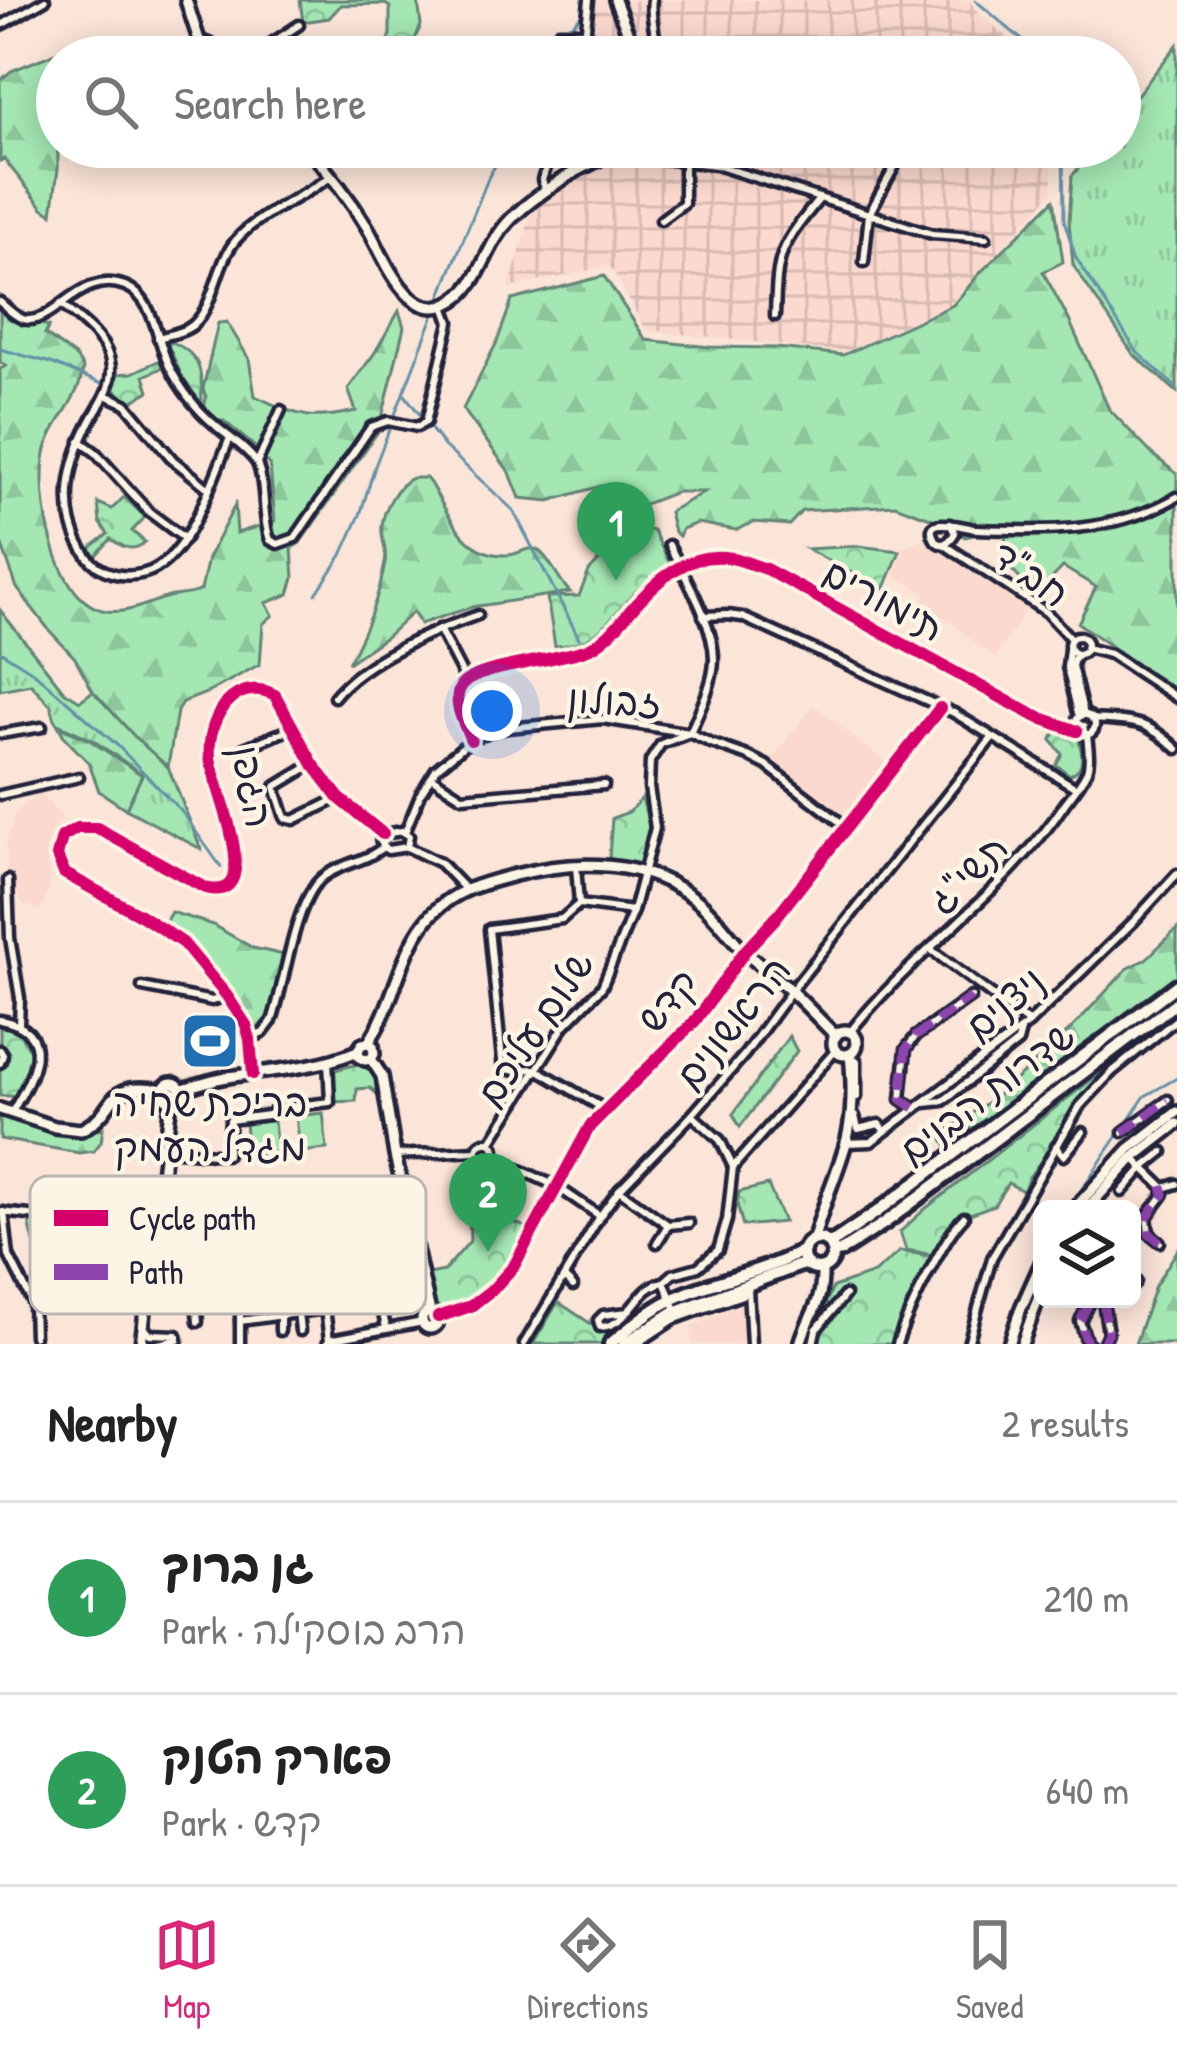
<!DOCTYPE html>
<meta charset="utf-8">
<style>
:root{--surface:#fff;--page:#f2f2f2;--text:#222;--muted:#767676;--line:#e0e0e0;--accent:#db2777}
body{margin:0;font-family:"Patrick Hand","Playpen Sans Hebrew",sans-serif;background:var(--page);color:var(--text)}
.controls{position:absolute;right:36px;bottom:36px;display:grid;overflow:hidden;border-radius:18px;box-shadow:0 6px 30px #0003}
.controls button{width:108px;height:108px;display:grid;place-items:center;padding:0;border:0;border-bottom:3px solid var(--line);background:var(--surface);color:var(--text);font:60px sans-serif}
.you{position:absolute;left:492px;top:711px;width:42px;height:42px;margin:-30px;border:9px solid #fff;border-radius:50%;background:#1a73e8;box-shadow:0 0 0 18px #1a73e833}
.badge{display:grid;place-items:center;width:78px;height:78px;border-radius:50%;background:var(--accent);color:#fff;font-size:39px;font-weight:700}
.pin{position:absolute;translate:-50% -99px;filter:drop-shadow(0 3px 6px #0008)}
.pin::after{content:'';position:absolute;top:63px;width:42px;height:36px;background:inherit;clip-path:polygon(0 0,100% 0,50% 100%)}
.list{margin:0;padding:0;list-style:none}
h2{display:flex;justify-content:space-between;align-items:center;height:156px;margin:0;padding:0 48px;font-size:51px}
h2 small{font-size:39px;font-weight:400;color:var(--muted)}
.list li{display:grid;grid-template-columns:78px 1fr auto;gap:36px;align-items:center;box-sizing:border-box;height:192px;padding:0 48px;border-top:3px solid var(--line)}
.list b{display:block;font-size:45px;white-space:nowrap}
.list p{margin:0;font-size:39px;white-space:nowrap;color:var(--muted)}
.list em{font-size:39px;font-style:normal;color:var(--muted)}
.icon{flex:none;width:66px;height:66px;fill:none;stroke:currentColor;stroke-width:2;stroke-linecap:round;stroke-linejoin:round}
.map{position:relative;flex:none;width:1177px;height:1344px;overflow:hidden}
.search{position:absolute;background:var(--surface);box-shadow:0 6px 30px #0003;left:36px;right:36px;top:36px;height:132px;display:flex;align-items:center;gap:30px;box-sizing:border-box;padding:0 42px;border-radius:66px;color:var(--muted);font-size:45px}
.sheet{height:540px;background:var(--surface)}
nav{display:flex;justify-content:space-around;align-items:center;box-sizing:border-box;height:168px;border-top:3px solid var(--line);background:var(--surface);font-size:33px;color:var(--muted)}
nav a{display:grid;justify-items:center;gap:6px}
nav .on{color:var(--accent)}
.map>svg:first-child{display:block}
.built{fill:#fbd9ce}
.industrial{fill:url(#industrial-grid)}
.grass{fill:url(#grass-tufts);stroke:#638477;stroke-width:3}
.forest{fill:url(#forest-firs);stroke:#638477;stroke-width:3}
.park{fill:url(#park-crowns);stroke:#638477;stroke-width:3}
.pitch{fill:#a4e7b3;stroke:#638477;stroke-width:3}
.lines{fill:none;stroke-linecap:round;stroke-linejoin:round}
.stream{stroke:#6592a8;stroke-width:3}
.minor-casing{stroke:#22223b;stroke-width:15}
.tertiary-casing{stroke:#22223b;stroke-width:18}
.secondary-casing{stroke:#22223b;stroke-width:20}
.minor{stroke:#fcf5e5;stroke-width:6}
.tertiary{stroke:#fcf5e5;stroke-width:9}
.secondary{stroke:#fcf5e5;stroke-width:10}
.quiet{stroke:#8e44ad;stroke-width:9;stroke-dasharray:18 9;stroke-linecap:butt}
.cycleway-casing{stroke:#fcf5e5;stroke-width:20}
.cycleway{stroke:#d6006c;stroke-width:12}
.labels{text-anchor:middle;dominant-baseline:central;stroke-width:9;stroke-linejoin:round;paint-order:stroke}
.street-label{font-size:39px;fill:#22223b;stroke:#fcf5e5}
.poi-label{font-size:39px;fill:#22223b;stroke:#fcf5e5}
.key{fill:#fcf5e5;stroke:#bbb6b2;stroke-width:3}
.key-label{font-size:33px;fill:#22223b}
</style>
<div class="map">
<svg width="1177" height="1344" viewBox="0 0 1177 1344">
<defs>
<pattern id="industrial-grid" width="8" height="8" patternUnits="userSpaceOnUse" patternTransform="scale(3)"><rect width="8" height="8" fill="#fbd9ce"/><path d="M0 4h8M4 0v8" fill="none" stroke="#d7bab2"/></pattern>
<pattern id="grass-tufts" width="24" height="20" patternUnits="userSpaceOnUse" patternTransform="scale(3)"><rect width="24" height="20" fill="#a4e7b3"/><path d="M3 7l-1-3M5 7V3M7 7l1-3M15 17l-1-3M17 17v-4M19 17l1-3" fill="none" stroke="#8dc69b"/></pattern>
<pattern id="forest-firs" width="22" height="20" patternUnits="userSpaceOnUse" patternTransform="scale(3)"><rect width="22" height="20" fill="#a4e7b3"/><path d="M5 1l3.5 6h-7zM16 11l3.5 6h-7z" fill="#8dc69b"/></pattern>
<pattern id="park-crowns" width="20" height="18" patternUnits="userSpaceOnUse" patternTransform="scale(3)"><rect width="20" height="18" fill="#a4e7b3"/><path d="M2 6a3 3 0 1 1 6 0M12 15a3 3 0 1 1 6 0" fill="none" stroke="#8dc69b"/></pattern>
</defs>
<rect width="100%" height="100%" fill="#fbe4d8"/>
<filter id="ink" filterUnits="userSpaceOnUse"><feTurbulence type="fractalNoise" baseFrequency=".00833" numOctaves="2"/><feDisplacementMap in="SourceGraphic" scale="24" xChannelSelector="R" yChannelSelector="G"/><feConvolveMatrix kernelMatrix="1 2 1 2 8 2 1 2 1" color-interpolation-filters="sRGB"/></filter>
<g filter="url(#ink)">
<g class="built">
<path d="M923 539 1026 609 995 658 923 601 926 593 895 576 902 548Z"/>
<path d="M814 705 887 764 843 818 769 762Z"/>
<path d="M40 793 63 819 53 827 46 846 50 887 40 911 24 904 12 886 7 874 6 843 15 813Z"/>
<path d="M742 1304 744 1344H692L691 1327Z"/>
</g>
<g class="industrial">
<path d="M594 0H969L981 15 1030 57H586Z"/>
<path d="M551 147H1051L1053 192 949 305 844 352 646 330 610 266 509 288Z"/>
</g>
<g class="grass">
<path d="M1177 45V392L1133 354 1073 265 1069 221 1072 176 1095 147H1120V116Z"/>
<path d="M0 610 64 691 80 701 93 691 136 738 168 767 201 849 126 809 142 774 91 739 56 723 51 706 31 684 0 690Z"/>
</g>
<g class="forest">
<path d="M75 45 79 57H57L58 169 52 214 43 208 4 159 0 161V81L11 71Z"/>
<path d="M1054 200 1063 262 1043 272 1068 318 1109 409 1152 454 1177 474V693L1078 623 1096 587 1063 567 1035 596 1006 563 1005 527 965 537 955 527 895 505 802 511 789 525 754 522 736 530 697 523 682 529 679 536 674 532 669 512 704 492H676L622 513 601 486 549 501 520 498 510 473 463 409 497 342 512 300 604 276 646 340 710 347 777 348 843 355 953 305 981 272Z"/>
<path d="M0 301 24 321 49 326 45 334 76 357 83 368C80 400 52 422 45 453 37 495 53 597 102 610 124 616 145 604 165 598 177 594 189 596 201 590L208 558 235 505 237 533 275 521 270 466 254 446 224 421 203 420 206 397 203 389 218 323 227 322 249 359 255 396C300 416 306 422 356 411L348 389 374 354 399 311 404 327 379 430 300 543 292 548 294 578 289 594 266 603 273 615 263 624C262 638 261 649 260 664L209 692 183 702 177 711 168 767 136 738 93 691 75 658 49 630 17 588 0 540V369L6 366 0 362Z"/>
<path d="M412 478H426L430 483C449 514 464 557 508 555 517 555 526 547 535 549 546 551 560 583 570 592L472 607 420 624 413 612 387 636 348 663C364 634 379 597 385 563 388 550 380 538 382 525 384 509 397 484 412 478Z"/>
<path d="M59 727 88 739 142 775 126 809 99 791 89 763 65 738Z"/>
<path d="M171 912 213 925 253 948 284 955 270 1014 253 1033 230 995 207 970 200 956 162 927Z"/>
<path d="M1177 929V979L950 1152 941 1135 998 1095 1038 1060 1072 1028 1127 969 1146 959Z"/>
<path d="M0 1115 72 1136 103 1128 101 1142 94 1151 79 1153 0 1139Z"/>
<path d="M1177 1251V1344H1135L1155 1286Z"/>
</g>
<g class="park">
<path d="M300 0H418L421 25 407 57H385L390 36V7L385 4 341 5 329 18 303 22Z"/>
<path d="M172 342C204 356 201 374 202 404L183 379 168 345Z"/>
<path d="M160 360 162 368 144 376 149 391 130 403 115 390 117 374 132 373Z"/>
<path d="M124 497 145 517 132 531 145 542C133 553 122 547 111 539L95 556 90 548 108 534 100 522 98 503 112 509Z"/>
<path d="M653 530 670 564C657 574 643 583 632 595 607 622 597 645 555 646L547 597 579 596 589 571 625 533Z"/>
<path d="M858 546 900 551 884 590 807 549Z"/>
<path d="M1058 729 1078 737C1082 752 1087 767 1070 775L1056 765 1062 754 1051 740Z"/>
<path d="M642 798 649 826 639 867 609 858 612 818 629 812Z"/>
<path d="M1177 1013V1019L1076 1102 1047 1153 1029 1177 1023 1191 1008 1183 994 1205 959 1218 949 1227 934 1255 906 1250 900 1232 925 1209Z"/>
<path d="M14 1027C41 1058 34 1064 14 1096H0V1068L6 1064 7 1053 0 1044V1028Z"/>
<path d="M789 1036 797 1051 740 1127 733 1114Z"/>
<path d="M357 1064 376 1073V1093L370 1088 357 1089 356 1101 333 1102 331 1071Z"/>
<path d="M768 1185 784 1222 743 1226 737 1204 739 1192Z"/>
<path d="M493 1192 516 1201 513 1222 528 1228C509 1263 478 1323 430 1305L423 1275 444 1271 470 1241 469 1210Z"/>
<path d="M29 1222 50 1223 53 1252 64 1254 63 1287C39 1274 35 1246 29 1222Z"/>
<path d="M900 1251 936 1257 907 1308 895 1344H809C810 1324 826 1306 833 1287L874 1273Z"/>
<path d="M558 1302 608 1335 601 1344H533Z"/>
</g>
<g class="pitch">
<path d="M323 1113 327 1149 300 1152 296 1116Z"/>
<path d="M274 1121 277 1152 248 1155 245 1123Z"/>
</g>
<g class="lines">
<g class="stream">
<path d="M975 0 1042 57"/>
<path d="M556 57 574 23 594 0"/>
<path d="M1063 147 1064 220 1076 258 1137 352 1177 388"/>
<path d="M439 300 489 176 506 147"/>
<path d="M0 349 51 363 100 383"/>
<path d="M405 395 444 446 513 510 579 638"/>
<path d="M316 594 342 555 360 515 375 466 436 309"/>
<path d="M0 651 36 674 118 746 182 812 221 867"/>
<path d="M1068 1209 1145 1096 1177 1078"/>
<path d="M1027 1284 1035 1266"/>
</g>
<defs>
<g id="minor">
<path d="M0 26 45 0"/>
<path d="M559 32H586"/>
<path d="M261 50 278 57"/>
<path d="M216 53 261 50 299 25"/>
<path d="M637 53 658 57C657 43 649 10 652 0"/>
<path d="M583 57 589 0"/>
<path d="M619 147 645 157 716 165 932 234 986 238"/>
<path d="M545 189 542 180 553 147"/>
<path d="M661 220 684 203V161"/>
<path d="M864 262 869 214 895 166 899 147"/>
<path d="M0 302C7 308 14 316 23 319 53 328 81 268 125 286 154 297 157 341 169 366 180 388 196 409 215 425 229 438 246 447 257 463"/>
<path d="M61 304C81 322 108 338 111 367 112 387 102 401 93 417 69 460 56 512 87 556 100 574 124 579 145 573 189 561 213 477 230 438"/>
<path d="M775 316C777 252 779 248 820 198"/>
<path d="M158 338C169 335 185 332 193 325 215 306 216 263 236 240 260 212 301 199 330 177"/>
<path d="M106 395 126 404 173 460 208 488"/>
<path d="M281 410 257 463C267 488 261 515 270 540L278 544 295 538 371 427 388 421 417 427 426 422 450 322 444 306"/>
<path d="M80 441 95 452 149 512 185 539"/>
<path d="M950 524 955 533C951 540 941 551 934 538 921 513 969 529 977 529 1047 532 1115 533 1177 497"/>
<path d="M945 545 1046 612 1071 639"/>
<path d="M703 616 728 615 742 617 954 713 1076 788"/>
<path d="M439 629 465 679"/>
<circle cx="1078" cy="645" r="9"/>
<path d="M1086 648 1110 654 1177 698"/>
<path d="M1069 649 1067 667 1079 717"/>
<path d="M1079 654 1074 659 1072 666 1084 715"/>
<path d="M334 697C364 660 433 631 478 615"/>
<circle cx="1085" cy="725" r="10"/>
<path d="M1092 719C1134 722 1145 719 1177 749"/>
<path d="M0 734 42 727"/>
<path d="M471 740C465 725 452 704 460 688 471 665 563 661 590 648 607 640 618 625 630 611 656 581 688 550 731 558 743 560 755 566 766 569L1035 716 1077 731"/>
<path d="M313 764 275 787 285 818 294 820 339 798"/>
<path d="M253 766 244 748 293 728"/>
<path d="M431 777 462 797 604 785"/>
<path d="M0 795 79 777"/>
<path d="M402 831 409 836 407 847 388 850 383 847 380 839 383 834Z"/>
<path d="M405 832 421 793 436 769 471 740 489 732 508 728 603 719 690 733 711 743 748 756 766 765 845 826"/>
<path d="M407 847 440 863 465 889"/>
<path d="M576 866 579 904"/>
<path d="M8 880 10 938 20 998 19 1025"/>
<path d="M930 949 1029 1023"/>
<path d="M142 987 212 1001 226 996"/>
<path d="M0 1020C60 1031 31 1079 12 1112"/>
<path d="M850 1032C915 950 1008 891 1066 802 1073 793 1082 782 1087 771 1091 760 1088 746 1087 734"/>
<path d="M250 1039 263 1033 272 1021C285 984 294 900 323 877 341 863 366 862 383 847"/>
<path d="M0 1050 3 1055 0 1063"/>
<path d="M850 1056 857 1061V1097"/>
<path d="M253 1074 250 1039 246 1025 227 996 183 943 142 916 64 873 57 856 62 837 77 828H97L205 888C269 904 212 783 210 757 208 736 215 712 232 698 245 688 261 687 275 695L313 764 339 798 383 834"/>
<path d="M925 1103 943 1101 1018 1042 1021 1031"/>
<path d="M914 1108 901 1099 906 1049 916 1036 971 997"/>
<path d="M606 1110 536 1069 503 1070 489 929 562 919 579 904 633 911"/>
<path d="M692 1115 720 1140 733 1167"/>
<path d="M855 1116 858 1129 879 1124 885 1131"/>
<path d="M1123 1132 1168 1100"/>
<circle cx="486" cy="1151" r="9"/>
<path d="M490 1143 564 1026 602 987 633 911 655 828 649 787 650 761 661 744 690 733C699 711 713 685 714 661 715 625 685 577 669 545"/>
<path d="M846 1143 871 1142 1029 1023 1134 921 1177 874"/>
<path d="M1056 1146 1064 1156 1083 1132"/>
<path d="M165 1150 227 1155 230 1120 268 1115 279 1108 330 1102 328 1060"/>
<path d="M395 1155 477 1151"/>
<path d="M492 1157 556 1186 600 1216"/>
<path d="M1133 1158 1164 1188V1194L1147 1217 1149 1233 1160 1242"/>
<path d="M1164 1188 1177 1184"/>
<path d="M619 1190 668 1225 657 1243"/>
<path d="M1122 1192 1143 1168 1163 1152"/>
<path d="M0 1212 155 1228"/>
<path d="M4 1212 9 1256 33 1304 34 1336"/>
<path d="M668 1225 689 1223"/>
<path d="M355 1262 345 1232 357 1230 366 1232 386 1328"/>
<path d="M149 1276 240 1286V1344"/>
<path d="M564 1277 573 1286"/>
<path d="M185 1280 189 1242 197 1231 271 1235"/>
<path d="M1132 1280 1136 1281 1132 1287"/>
<path d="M194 1281 198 1322"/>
<path d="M664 1282 673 1274 698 1267 718 1250 727 1220 733 1167 836 1050"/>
<path d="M240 1286 317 1288 324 1307"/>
<path d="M748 1288 751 1344"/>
<path d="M1103 1302 1108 1333 1103 1344"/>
<path d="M628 1312 603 1315 598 1320 600 1327C631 1326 635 1287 664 1282L677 1312"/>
<path d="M298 1313 300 1331"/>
<path d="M438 1317 471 1306 494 1288 514 1266 590 1126 695 1021 745 951 774 920 940 708"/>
<path d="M240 1321 325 1309 329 1340"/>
<path d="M143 1328 150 1334 177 1335 178 1340 158 1344"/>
<path d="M280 1331V1316"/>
<path d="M327 1344 329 1340 423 1322"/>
<path d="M524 1344 600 1216 619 1190 692 1115 745 1054 791 991 992 738"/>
<path d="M637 1344 673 1320 742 1295 748 1290"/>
<path d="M813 1344 816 1330 845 1295"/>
<path d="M897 1344C906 1316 944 1236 964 1217"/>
<path d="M968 1344 992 1258 1080 1106 1112 1072 1177 1019"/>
<path d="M1090 1344 1087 1343 1080 1321 1091 1299"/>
</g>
<g id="tertiary">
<path d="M186 0 200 43"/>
<path d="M615 0 637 57"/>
<path d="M192 57 195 47 205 43 212 46 216 57"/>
<path d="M306 147C330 173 349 197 367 227 385 257 411 337 461 295 483 276 487 243 511 219 531 199 554 184 578 170 593 162 605 159 617 147"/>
<circle cx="845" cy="1043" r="12"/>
<path d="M368 1043C396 1003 399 949 433 913 456 889 485 883 515 875 576 859 648 859 699 902 715 915 727 933 742 949 757 964 775 976 791 991 806 1005 821 1021 836 1036"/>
<path d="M371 1059 374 1054 373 1046 368 1043 362 1044 358 1050 359 1057 365 1060 371 1059 382 1076 395 1155 430 1312"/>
<circle cx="172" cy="1092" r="9"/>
<path d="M180 1090C196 1085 212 1079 228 1077 270 1070 315 1069 355 1052L358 1053"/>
<path d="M0 1109 55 1127 81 1130C122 1109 100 1080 163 1090"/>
<path d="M1074 1209 1129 1149 1177 1112"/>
<path d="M1087 1209 1133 1158 1177 1124"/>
<path d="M814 1239C822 1205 838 1173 847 1139 854 1111 853 1083 850 1054"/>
<circle cx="430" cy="1320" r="8"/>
<path d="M141 1344 171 1101"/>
<path d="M800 1344C809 1312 823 1307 822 1269"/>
<path d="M1009 1344 1021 1308 1042 1261"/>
<path d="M1022 1344 1042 1288"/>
</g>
<g id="secondary">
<circle cx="818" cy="1254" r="15"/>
<path d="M830 1244 877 1212 1177 985"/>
<path d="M834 1253 841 1251 886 1222 1177 1002"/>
<path d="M610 1344C629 1328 649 1311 671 1300 714 1279 762 1274 804 1250"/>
<path d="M624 1344 672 1313 806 1263"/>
</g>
</defs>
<use href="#minor" class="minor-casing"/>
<use href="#tertiary" class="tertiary-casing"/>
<use href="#secondary" class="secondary-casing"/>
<use href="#minor" class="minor"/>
<use href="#tertiary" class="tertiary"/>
<use href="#secondary" class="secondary"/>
<g class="quiet">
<path d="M914 1108 901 1099 906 1049 916 1036 971 997"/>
<path d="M1123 1132 1168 1100"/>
<path d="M1160 1242 1149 1233 1147 1217 1164 1194 1162 1186"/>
<path d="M1132 1280 1136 1281 1132 1287"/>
<path d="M1103 1302 1108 1333 1103 1344"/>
<path d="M1090 1344 1087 1343 1080 1321 1091 1299"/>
</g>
<defs>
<g id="cycleway">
<path d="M471 740C465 725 452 704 460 688 471 665 563 661 590 648 607 640 618 625 630 611 656 581 688 550 731 558 743 560 755 566 766 569L1035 716 1077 731"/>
<path d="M253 1074 250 1039 246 1025 227 996 183 943 142 916 64 873 57 856 62 837 77 828H97L205 888C269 904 212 783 210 757 208 736 215 712 232 698 245 688 261 687 275 695L313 764 339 798 383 834"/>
<path d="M438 1317 471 1306 494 1288 514 1266 590 1126 695 1021 745 951 774 920 940 708"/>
</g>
</defs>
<use href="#cycleway" class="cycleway-casing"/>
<use href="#cycleway" class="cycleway"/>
</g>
</g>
<defs>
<symbol id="stadium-square" viewBox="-11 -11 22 22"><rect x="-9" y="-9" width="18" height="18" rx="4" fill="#1f6fb2" stroke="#fcf5e5"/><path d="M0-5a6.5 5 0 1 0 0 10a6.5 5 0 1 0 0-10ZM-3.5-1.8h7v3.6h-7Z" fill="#fff"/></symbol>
</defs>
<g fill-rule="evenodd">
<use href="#stadium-square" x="177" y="1008" width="66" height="66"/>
</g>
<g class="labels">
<g class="street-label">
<text transform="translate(1031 573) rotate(36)">חב"ד</text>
<text transform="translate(884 599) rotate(28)">תימורים</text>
<text transform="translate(614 700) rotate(3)">זבולון</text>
<text transform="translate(253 786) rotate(79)">הגפן</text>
<text transform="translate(967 873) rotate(-45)">תשי"ג</text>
<text transform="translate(667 1000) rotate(-49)">קדש</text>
<text transform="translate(1004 1003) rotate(-40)">ניצנים</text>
<text transform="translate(732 1022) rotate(-51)">הראשונים</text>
<text transform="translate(534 1028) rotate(-56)">שלום עליכם</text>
<text transform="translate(986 1092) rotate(-37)">שדרות הבנים</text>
</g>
<g class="poi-label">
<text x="210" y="1101">בריכת שחיה<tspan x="210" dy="45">מגדל העמק</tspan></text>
</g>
</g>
<rect x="30" y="1176" width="396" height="138" rx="18" class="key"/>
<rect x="54" y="1210" width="54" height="16" fill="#d6006c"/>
<rect x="54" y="1264" width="54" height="16" fill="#8e44ad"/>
<g class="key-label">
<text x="129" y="1230">Cycle path</text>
<text x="129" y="1284">Path</text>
</g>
</svg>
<div class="controls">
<button><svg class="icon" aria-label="layers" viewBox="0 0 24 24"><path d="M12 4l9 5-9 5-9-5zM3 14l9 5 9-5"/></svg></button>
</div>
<div class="you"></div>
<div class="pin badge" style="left:616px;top:581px;background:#2e9e5b">1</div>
<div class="pin badge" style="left:488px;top:1252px;background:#2e9e5b">2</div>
<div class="search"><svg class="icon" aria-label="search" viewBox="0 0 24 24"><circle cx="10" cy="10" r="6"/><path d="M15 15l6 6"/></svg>Search here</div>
</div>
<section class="sheet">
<h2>Nearby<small>2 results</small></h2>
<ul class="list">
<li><span class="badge" style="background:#2e9e5b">1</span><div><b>גן ברוך</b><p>Park · הרב בוסקילה</p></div><em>210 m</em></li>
<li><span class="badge" style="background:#2e9e5b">2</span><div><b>פארק הטנק</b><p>Park · קדש</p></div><em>640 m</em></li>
</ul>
</section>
<nav>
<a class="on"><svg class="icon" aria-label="map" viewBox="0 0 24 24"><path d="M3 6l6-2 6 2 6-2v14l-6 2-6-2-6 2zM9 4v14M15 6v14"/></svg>Map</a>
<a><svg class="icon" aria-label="directions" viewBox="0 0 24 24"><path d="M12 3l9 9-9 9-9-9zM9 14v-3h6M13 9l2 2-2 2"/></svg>Directions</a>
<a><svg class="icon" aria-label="saved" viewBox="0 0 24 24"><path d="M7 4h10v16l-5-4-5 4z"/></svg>Saved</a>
</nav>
